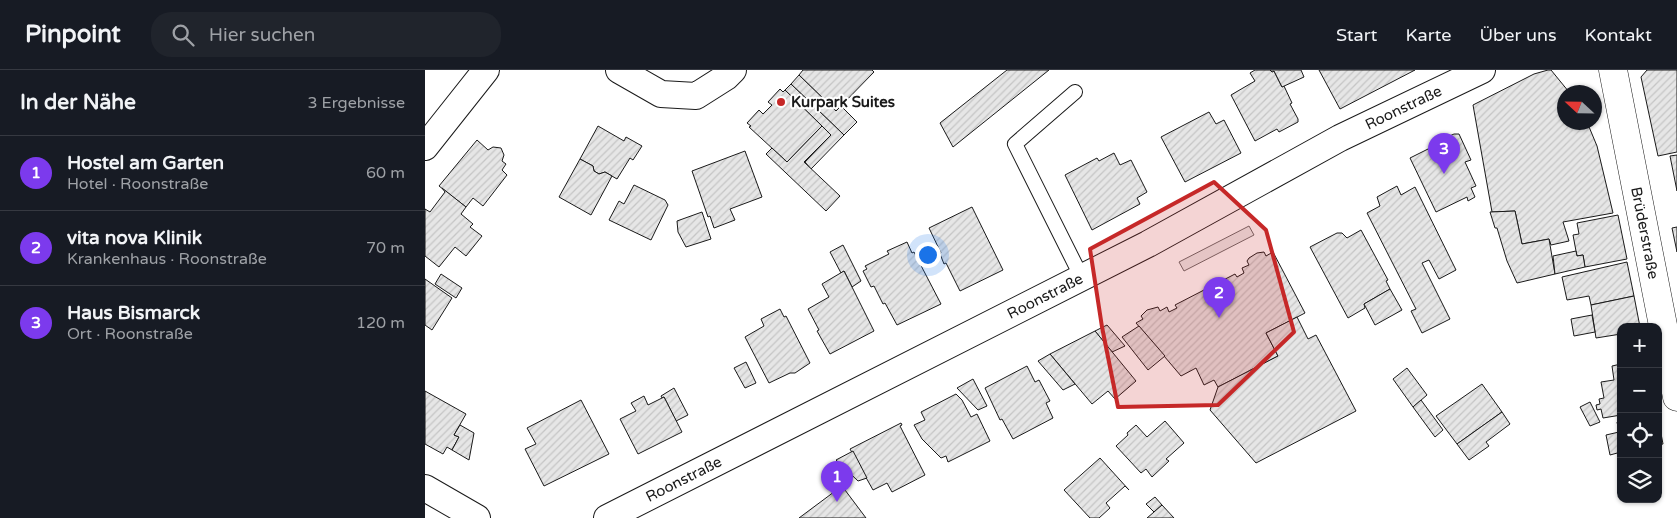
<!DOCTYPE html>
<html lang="de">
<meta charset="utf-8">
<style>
:root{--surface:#171b24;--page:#20242c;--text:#f1f3f6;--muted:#9ea1a6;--line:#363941;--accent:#7c3aed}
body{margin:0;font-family:"Varela Round",sans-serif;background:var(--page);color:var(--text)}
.controls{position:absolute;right:15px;bottom:15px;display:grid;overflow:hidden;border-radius:10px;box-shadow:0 1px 4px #0004}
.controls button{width:45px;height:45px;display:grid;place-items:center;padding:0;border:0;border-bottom:1px solid var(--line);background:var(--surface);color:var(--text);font:25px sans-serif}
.compass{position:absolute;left:1132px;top:15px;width:45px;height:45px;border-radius:50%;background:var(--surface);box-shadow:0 1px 4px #0004;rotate:292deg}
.you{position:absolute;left:502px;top:184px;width:18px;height:18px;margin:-12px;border:4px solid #fff;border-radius:50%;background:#1a73e8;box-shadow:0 0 0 8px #1a73e833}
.badge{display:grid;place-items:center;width:32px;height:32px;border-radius:50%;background:var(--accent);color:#fff;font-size:16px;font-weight:700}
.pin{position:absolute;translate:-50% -41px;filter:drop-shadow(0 1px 2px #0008)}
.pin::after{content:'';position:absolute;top:26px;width:18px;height:15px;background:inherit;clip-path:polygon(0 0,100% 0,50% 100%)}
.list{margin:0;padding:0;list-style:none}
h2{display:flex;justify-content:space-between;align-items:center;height:65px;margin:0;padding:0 20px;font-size:21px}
h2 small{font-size:16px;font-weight:400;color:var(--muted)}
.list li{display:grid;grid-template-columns:32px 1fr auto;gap:15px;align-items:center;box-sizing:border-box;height:75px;padding:0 20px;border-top:1px solid var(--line)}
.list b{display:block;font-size:19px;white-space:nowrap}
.list p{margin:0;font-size:16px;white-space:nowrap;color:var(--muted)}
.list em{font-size:16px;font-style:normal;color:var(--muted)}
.icon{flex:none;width:28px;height:28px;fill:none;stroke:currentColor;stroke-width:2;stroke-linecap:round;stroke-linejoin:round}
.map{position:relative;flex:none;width:1252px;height:448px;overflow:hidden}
header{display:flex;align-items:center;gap:30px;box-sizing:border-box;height:70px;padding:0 25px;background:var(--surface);border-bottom:1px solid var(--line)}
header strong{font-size:24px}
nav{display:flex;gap:28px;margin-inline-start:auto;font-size:18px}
.search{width:350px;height:45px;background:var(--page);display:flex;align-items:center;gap:12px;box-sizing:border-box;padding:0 18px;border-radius:20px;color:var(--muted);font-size:19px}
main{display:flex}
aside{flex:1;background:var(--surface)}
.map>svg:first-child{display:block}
.built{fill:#ededed;stroke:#6a6a6a}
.building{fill:url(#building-hatch);stroke:#1a1a1a}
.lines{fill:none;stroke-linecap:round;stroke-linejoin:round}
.service-casing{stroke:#1a1a1a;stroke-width:16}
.minor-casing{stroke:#1a1a1a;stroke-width:28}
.secondary-casing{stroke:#1a1a1a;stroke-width:29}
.service{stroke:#fff;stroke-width:14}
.minor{stroke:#fff;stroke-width:26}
.secondary{stroke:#fff;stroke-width:28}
.marked{fill:#c62828;fill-opacity:0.2;stroke:#c62828;stroke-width:4;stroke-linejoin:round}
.poi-dot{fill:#c62828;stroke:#fff;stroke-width:2}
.labels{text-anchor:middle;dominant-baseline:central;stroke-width:4;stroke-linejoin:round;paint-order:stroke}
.poi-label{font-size:15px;font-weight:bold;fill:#1a1a1a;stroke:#fff;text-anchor:start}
.street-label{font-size:15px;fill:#1a1a1a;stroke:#fff}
</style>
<header>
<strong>Pinpoint</strong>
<div class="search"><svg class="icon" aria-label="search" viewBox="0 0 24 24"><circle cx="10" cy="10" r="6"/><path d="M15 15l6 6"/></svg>Hier suchen</div>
<nav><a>Start</a><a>Karte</a><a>Über uns</a><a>Kontakt</a></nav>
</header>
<main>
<aside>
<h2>In der Nähe<small>3 Ergebnisse</small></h2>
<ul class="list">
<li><span class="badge">1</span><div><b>Hostel am Garten</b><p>Hotel · Roonstraße</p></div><em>60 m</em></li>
<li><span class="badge">2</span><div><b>vita nova Klinik</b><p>Krankenhaus · Roonstraße</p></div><em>70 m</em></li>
<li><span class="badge">3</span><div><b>Haus Bismarck</b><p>Ort · Roonstraße</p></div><em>120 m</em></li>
</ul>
</aside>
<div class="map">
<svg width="1252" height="448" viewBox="0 0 1252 448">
<defs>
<pattern id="building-hatch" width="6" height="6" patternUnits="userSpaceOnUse" patternTransform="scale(1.25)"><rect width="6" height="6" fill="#e6e6e6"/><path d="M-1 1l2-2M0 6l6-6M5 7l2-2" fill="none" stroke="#c5c5c5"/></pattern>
</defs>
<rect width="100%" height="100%" fill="#fff"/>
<path class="built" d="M824 156 829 165 759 201 754 192Z"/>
<g class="building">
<path d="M378 0H447L449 2 411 41 374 5Z"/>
<path d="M582 0H624L528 77 515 53Z"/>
<path d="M830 0H845L847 2 849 1 857 17 859 16 867 33 865 34 873 49V52L854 62 852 59 830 71 806 25 830 11 825 3Z"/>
<path d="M845 0H876L879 7 857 17 849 1 847 2Z"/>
<path d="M894 0H990L915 39Z"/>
<path d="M1123 0H1126L1144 22H1140V52H1162L1172 76 1188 143 1138 152 1144 171 1126 175 1124 169 1097 174 1090 141 1067 142 1048 35 1109 4Z"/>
<path d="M1222 0H1252V82L1233 86 1216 7Z"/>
<path d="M374 5 411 41 416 36 432 52 419 65 366 14Z"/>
<path d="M366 14 419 65 386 99 380 92 406 65 360 20Z"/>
<path d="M355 19 358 22 360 20 397 56 362 92 324 57 326 56 322 53 334 40 338 44 347 35 343 32Z"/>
<path d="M784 42 791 54 799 50 816 83 760 112 736 67Z"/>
<path d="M173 56 199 71 201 67 217 76 208 90 205 88 192 109 180 102 174 104 169 101 168 96 155 89Z"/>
<path d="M397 56 406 65 379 92 415 126 401 141 341 84 347 78 362 92Z"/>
<path d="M1029 64H1034L1046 90 1040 92 1051 116 1046 118 1050 127 1043 131 1042 127 1011 142 985 88 1017 72 1020 68Z"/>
<path d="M52 70 63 80 68 77 76 78 79 85 77 91 81 94 77 100 82 105 58 136 48 128 41 137 14 116Z"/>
<path d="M320 81 337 127 305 139 310 150 289 158 285 146 283 147 267 101Z"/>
<path d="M689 83 695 95 706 90 722 122 712 128 715 134 667 160 640 105 672 88 674 91Z"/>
<path d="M1252 85V121L1245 86Z"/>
<path d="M155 89 168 96 169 101 174 104 180 102 187 106 166 145 134 127Z"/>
<path d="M209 115 240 130 243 135 226 170 184 150 194 131 199 134Z"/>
<path d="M972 116 976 125 990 117 1031 200 1014 209 1004 190 997 193 1025 249 997 263 986 241 991 239 942 143 955 136 952 127Z"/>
<path d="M17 118 41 137 36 144 48 154 45 157 57 166 41 186 30 177 14 197 0 186V139L5 142 20 122Z"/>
<path d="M547 137 578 200 535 221 521 193 519 194 515 184 516 183 504 158Z"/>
<path d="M1090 141 1097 174 1124 169 1130 204 1092 213 1082 191 1072 158H1070L1065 142Z"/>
<path d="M277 142 286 169 261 177 253 162 252 151Z"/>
<path d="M1193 145 1202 189 1160 197 1158 185 1152 186 1151 181 1148 165 1154 164 1152 153Z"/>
<path d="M1252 157V182L1247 158Z"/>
<path d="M936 160 963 210 961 211 965 219 939 234 940 238 923 248 885 177 912 163H917L922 168Z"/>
<path d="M482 172 487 183 489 182 516 234 472 255 460 233 458 234 449 216 446 217 438 201 442 199 440 196 464 184 462 181Z"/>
<path d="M418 175 436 211 427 217 419 201 416 203 405 182Z"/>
<path d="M1151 181 1152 186 1158 185 1160 197 1130 204 1128 186Z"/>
<path d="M839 182 841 186 848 182 880 243 841 263 853 286 793 317 789 310 779 315 771 298 756 306 711 253 718 249 716 246 722 240 733 237 735 241 742 237 744 242 752 238 750 235 810 204 812 207 819 203 817 198 824 195 822 191 824 188 832 183Z"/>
<path d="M1202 192 1209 226 1166 235 1164 226 1142 230 1137 207Z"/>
<path d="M419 201 449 261 405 284 392 261 394 260 383 239 404 227 397 214Z"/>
<path d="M16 204 37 218 31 228 10 214Z"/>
<path d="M0 209 27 228 7 260 0 255Z"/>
<path d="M965 219 977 240 950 255 939 234Z"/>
<path d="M1209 226 1215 257H1196V264L1171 268 1166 235Z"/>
<path d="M355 239 359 247 361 246 385 293 370 303H365L344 313 320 267 339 256 336 249Z"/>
<path d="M1167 245 1170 262 1149 266 1146 249Z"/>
<path d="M872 247 883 269 891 265 931 341 831 393 785 340 793 317 853 286 841 263Z"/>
<path d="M682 255 700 276 687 282 670 261Z"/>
<path d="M714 256 740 286 723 300 697 267Z"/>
<path d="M670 261 711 311 690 329 683 321 667 334 625 284Z"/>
<path d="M625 284 650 314 638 320 613 291Z"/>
<path d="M321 292 331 313 320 318 309 298Z"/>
<path d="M1196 294V345L1178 348 1176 339 1172 340 1171 335 1175 334 1174 329 1179 328 1176 312 1189 310 1187 296Z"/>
<path d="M602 296 610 312 614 310 625 331 621 333 628 348 588 369 577 349 575 350 560 318Z"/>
<path d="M982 298 1002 325 988 337 968 309Z"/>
<path d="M548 309 562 336 553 340 532 318Z"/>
<path d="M1057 314 1077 342 1032 374 1011 346Z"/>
<path d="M249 318 263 345 251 351 239 327 237 328 236 326Z"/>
<path d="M0 321 41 344 29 365 34 367 27 380 22 377 18 384 0 374Z"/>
<path d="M531 324 537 330 546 347 552 344 565 371 523 392 521 386 516 388 497 369 489 355 500 350 496 342Z"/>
<path d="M219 326 223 335 239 327 257 362 213 384 195 349 211 341 206 333Z"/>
<path d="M156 330 184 384 119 416 100 379 111 374 102 358Z"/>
<path d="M996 330 1018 360 1010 367 988 337Z"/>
<path d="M1165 332 1175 352 1165 356 1155 337Z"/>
<path d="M1077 342 1085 354 1061 372 1064 376 1044 390 1032 374Z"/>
<path d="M1233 348 1238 374 1233 375Z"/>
<path d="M740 351 759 373 741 389 744 391 727 407 721 399 716 403 691 376 703 365 702 363 711 355 722 367Z"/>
<path d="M1196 351V382L1185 385 1181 365 1194 362 1192 352Z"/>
<path d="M476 353 477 355 475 356 500 405 467 422 462 413 448 420 425 379Z"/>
<path d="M35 355 49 363 44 390 27 380 34 367 29 365Z"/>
<path d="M428 381 442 408 433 411 411 390Z"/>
<path d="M675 388 704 420 700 416 681 433 685 438 674 448H665L639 420Z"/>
<path d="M417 416 441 448H374Z"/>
<path d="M730 427 737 435 729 442 721 434Z"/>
<path d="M737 435 749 448H722L729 442Z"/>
</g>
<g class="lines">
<defs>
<path id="service" d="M650 22 590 74 657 208"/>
<g id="minor">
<path d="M194 0 236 24 271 26 301 7 308 0"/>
<path d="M0 77 61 0"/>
<path d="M0 418 52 448"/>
<path id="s1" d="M182 448 723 174 915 68 1057 0"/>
</g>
<g id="secondary">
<path id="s2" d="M1188 0 1252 327"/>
</g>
</defs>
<use href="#service" class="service-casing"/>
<use href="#minor" class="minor-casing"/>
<use href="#secondary" class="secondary-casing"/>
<use href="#service" class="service"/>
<use href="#minor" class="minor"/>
<use href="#secondary" class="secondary"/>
</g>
<path class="marked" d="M789 112 841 160 869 262 793 335 693 337 677 257 665 179Z"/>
<circle class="poi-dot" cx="356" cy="32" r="5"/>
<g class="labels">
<g class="poi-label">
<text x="366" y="32">Kurpark Suites</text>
</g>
<g class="street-label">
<text stroke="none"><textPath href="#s1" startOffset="896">Roonstraße</textPath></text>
<text stroke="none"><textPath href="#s2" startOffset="166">Brüderstraße</textPath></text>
<text stroke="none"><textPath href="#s1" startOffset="491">Roonstraße</textPath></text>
<text stroke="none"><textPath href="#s1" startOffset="86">Roonstraße</textPath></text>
</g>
</g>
</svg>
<div class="controls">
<button>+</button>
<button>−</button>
<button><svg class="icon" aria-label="locate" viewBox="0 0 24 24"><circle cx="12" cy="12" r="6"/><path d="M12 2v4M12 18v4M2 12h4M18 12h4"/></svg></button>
<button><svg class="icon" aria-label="layers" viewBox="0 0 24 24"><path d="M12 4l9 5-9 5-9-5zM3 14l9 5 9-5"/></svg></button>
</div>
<svg class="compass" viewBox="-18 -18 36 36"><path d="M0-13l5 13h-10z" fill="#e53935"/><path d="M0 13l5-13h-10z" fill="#9ea1a6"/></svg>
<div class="you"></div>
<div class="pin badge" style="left:412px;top:432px">1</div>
<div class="pin badge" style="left:794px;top:248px">2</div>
<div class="pin badge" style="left:1019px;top:104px">3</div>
</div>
</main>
